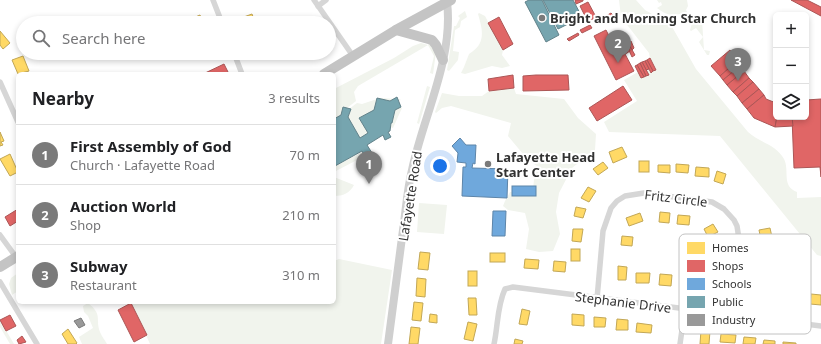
<!DOCTYPE html>
<meta charset="utf-8">
<style>
:root{--surface:#fff;--page:#f6f6f6;--text:#202124;--muted:#757577;--line:#e0e0e0;--accent:#7a7a7a}
body{margin:0;font-family:"Noto Sans",sans-serif;background:var(--page);color:var(--text)}
.controls{position:absolute;right:12px;top:12px;display:grid;overflow:hidden;border-radius:6px;box-shadow:0 2px 6px #0003}
.controls button{width:36px;height:36px;display:grid;place-items:center;padding:0;border:0;border-bottom:1px solid var(--line);background:var(--surface);color:var(--text);font:20px sans-serif}
.you{position:absolute;left:440px;top:166px;width:14px;height:14px;margin:-10px;border:3px solid #fff;border-radius:50%;background:#1a73e8;box-shadow:0 0 0 6px #1a73e833}
.badge{display:grid;place-items:center;width:26px;height:26px;border-radius:50%;background:var(--accent);color:#fff;font-size:13px;font-weight:700}
.pin{position:absolute;translate:-50% -33px;filter:drop-shadow(0 1px 2px #0008)}
.pin::after{content:'';position:absolute;top:21px;width:14px;height:12px;background:inherit;clip-path:polygon(0 0,100% 0,50% 100%)}
.list{margin:0;padding:0;list-style:none}
h2{display:flex;justify-content:space-between;align-items:center;height:52px;margin:0;padding:0 16px;font-size:17px}
h2 small{font-size:13px;font-weight:400;color:var(--muted)}
.list li{display:grid;grid-template-columns:26px 1fr auto;gap:12px;align-items:center;box-sizing:border-box;height:60px;padding:0 16px;border-top:1px solid var(--line)}
.list b{display:block;font-size:15px;white-space:nowrap}
.list p{margin:0;font-size:13px;white-space:nowrap;color:var(--muted)}
.list em{font-size:13px;font-style:normal;color:var(--muted)}
.icon{flex:none;width:22px;height:22px;fill:none;stroke:currentColor;stroke-width:2;stroke-linecap:round;stroke-linejoin:round}
.map{position:relative;flex:none;width:821px;height:344px;overflow:hidden}
.search{position:absolute;background:var(--surface);box-shadow:0 2px 6px #0003;left:16px;top:16px;width:320px;height:44px;display:flex;align-items:center;gap:10px;box-sizing:border-box;padding:0 14px;border-radius:22px;color:var(--muted);font-size:15px}
.panel{position:absolute;background:var(--surface);box-shadow:0 2px 6px #0003;left:16px;top:72px;width:320px;height:232px;border-radius:6px}
.map>svg:first-child{display:block}
.green{fill:#f1f4ed}
.homes{fill:#ffd966;stroke:#c2a756}
.shops{fill:#e06666;stroke:#ac5656}
.schools{fill:#6fa8dc;stroke:#5d85a9}
.public{fill:#76a5af;stroke:#62828a}
.industry{fill:#999;stroke:#7a7a7a}
.lines{fill:none;stroke-linecap:round;stroke-linejoin:round}
.street{stroke:#d6d6d6;stroke-width:5.5}
.secondary{stroke:#cfcfcf;stroke-width:8}
.highway{stroke:#c4c4c4;stroke-width:10}
.poi-dot{fill:#7a7a7a;stroke:#fff;stroke-width:1.5}
.labels{text-anchor:middle;dominant-baseline:central;stroke-width:4;stroke-linejoin:round;paint-order:stroke}
.poi-label{font-size:13px;font-weight:bold;fill:#323232;stroke:#fff;text-anchor:start}
.street-label{font-size:13px;fill:#323232;stroke:#fff}
.key{fill:#fff;stroke:#c2c2c2;stroke-width:1}
.key-label{font-size:11px;fill:#323232}
</style>
<div class="map">
<svg width="821" height="344" viewBox="0 0 821 344">
<rect width="100%" height="100%" fill="#fff"/>
<g class="green">
<path d="M619 0H636L645 10 671 25 696 69 748 132C760 143 776 144 784 159 790 171 781 186 797 192V198L821 197V256L817 255 720 136 609 132 604 122 637 101 624 80 638 72 642 78 649 75 646 70 649 69 651 73 656 70 650 58 649 53 621 17Z"/>
<path d="M657 0H687L688 6 686 10 687 12C673 16 669 17 657 8L662 5 661 2 659 3Z"/>
<path d="M465 11 467 17 461 21 460 27 455 30 453 51 459 52 458 60 449 71 447 70 454 26H456L460 18 458 16Z"/>
<path d="M479 13 485 16 503 50 502 55 510 66 502 68 492 66 465 74 461 73 464 67 469 54C486 44 483 31 478 14Z"/>
<path d="M705 15 708 16V19L702 20 704 50 710 51 709 55H707L699 42 703 37 696 28 691 31 690 30 693 20Z"/>
<path d="M429 42 436 52 433 74 430 73 434 56 428 45 358 86 354 92 356 101 347 108 343 107 341 115 334 119V89L394 58 413 46 421 43 428 45Z"/>
<path d="M427 86 430 87 419 124 417 123Z"/>
<path d="M514 88 516 94 564 99 578 118 596 134 595 150 572 168 559 193 556 212 560 234 553 251 539 252 526 249 529 229 525 213 508 210 503 206 505 201 510 192 522 193 533 190 535 169 537 166 528 160 508 136 511 123 451 106 442 108 436 113 435 112 442 93 459 96H482L489 91Z"/>
<path d="M380 98 399 99 401 100 374 110 359 118 368 133 360 138 348 117 351 110 349 109 357 103 362 104Z"/>
<path d="M401 107 402 108 393 128 390 127 395 110Z"/>
<path d="M362 152 357 160 334 172 335 166Z"/>
<path d="M334 177 354 185C350 193 343 196 334 196Z"/>
<path d="M419 203 447 205 444 234 417 232Z"/>
<path d="M339 259 392 270 381 344H150L131 302H334V261Z"/>
<path d="M18 273V291L12 295 9 284 11 278Z"/>
<path d="M88 303C103 315 95 318 100 332 102 337 105 340 107 344H82L79 337 93 328 88 316 84 312 83 306Z"/>
<path d="M0 320 14 344H10L0 327Z"/>
</g>
<g class="homes">
<path d="M252 14 255 22 243 23 241 18Z"/>
<path d="M200 15 203 23H195L193 18Z"/>
<path d="M0 31 10 43 3 49 0 45Z"/>
<path d="M23 56 29 71 18 74 12 60Z"/>
<path d="M0 132 4 141 1 142 3 145 0 146Z"/>
<path d="M622 147 627 157 613 163 609 152Z"/>
<path d="M10 154 18 172 10 176 0 159Z"/>
<rect x="639" y="161" width="10" height="11"/>
<path d="M603 162 608 168 598 175 593 169Z"/>
<path d="M676 164 689 165 688 173 676 172Z"/>
<path d="M658 165H670V173L658 172Z"/>
<path d="M696 167 709 168V177L695 176Z"/>
<path d="M717 171 726 174 723 184 714 181Z"/>
<path d="M588 187 596 191 589 202 581 198Z"/>
<path d="M576 207 586 209 583 218 574 216Z"/>
<path d="M660 212 670 213 669 223 659 222Z"/>
<path d="M640 213 643 221 629 226 626 218Z"/>
<path d="M678 215 690 216 689 225 677 224Z"/>
<path d="M713 224 718 232 708 237 704 229Z"/>
<path d="M770 228 772 237 761 240 759 230Z"/>
<path d="M573 229H583L581 242 572 241Z"/>
<path d="M622 236 633 237 632 246 621 245Z"/>
<rect x="571" y="249" width="9" height="12"/>
<path d="M420 252 430 253 428 270 418 269Z"/>
<rect x="490" y="253" width="15" height="9"/>
<path d="M525 259 539 260 538 269 524 268Z"/>
<path d="M554 261 566 262 565 272 553 271Z"/>
<path d="M618 266 627 267 626 280H618Z"/>
<rect x="468" y="271" width="9" height="15"/>
<path d="M636 273H650L649 283H636Z"/>
<path d="M660 274 672 275 671 286 659 285Z"/>
<path d="M417 278 426 279 425 297 416 296Z"/>
<path d="M811 294 821 295V305L810 304Z"/>
<path d="M468 298H476L477 315H469Z"/>
<path d="M414 302 423 303 421 321 412 320Z"/>
<path d="M522 309 530 311 527 325 519 324Z"/>
<path d="M430 314 437 315V323L429 322Z"/>
<path d="M572 314 584 315V326L572 325Z"/>
<path d="M594 317 606 318 605 327H594Z"/>
<path d="M617 319 628 320V330H616Z"/>
<path d="M468 322 477 324 473 341 464 339Z"/>
<path d="M637 323 652 325 651 333 636 332Z"/>
<path d="M411 327 420 328 418 344H409Z"/>
<path d="M68 329 77 343 76 344H68L62 334Z"/>
<path d="M701 330 710 331 709 344H700Z"/>
<path d="M721 334 736 335 735 343 720 342Z"/>
<path d="M744 337 756 338 755 344H743Z"/>
<path d="M515 339 523 341 522 344H514Z"/>
<path d="M764 340 775 341V344H763Z"/>
<path d="M783 342 796 343V344H783Z"/>
</g>
<g class="shops">
<path d="M575 0H583V1L576 4Z"/>
<path d="M791 0H807L821 7V16Z"/>
<path d="M588 2 596 17 588 22 580 6Z"/>
<path d="M611 13 613 15 605 19 604 17Z"/>
<path d="M499 17 513 44 503 50 488 23Z"/>
<path d="M590 25 592 28 582 33 580 30Z"/>
<path d="M606 30 615 48 622 45 627 53 625 54 634 71 616 80 594 36Z"/>
<path d="M578 33 579 35 569 41 567 39Z"/>
<path d="M631 41 634 48 632 50 628 43Z"/>
<path d="M628 43 635 55 632 57 626 44Z"/>
<path d="M626 44 630 51 627 53 623 45Z"/>
<path d="M730 50 735 56 733 58 736 62 720 76 711 66Z"/>
<path d="M650 58 656 70 653 71 647 60Z"/>
<path d="M647 60 653 71 651 73 645 61Z"/>
<path d="M645 61 649 69 646 70 642 62Z"/>
<path d="M642 62 649 75 646 76 640 63Z"/>
<path d="M736 62 740 66 723 80 720 76Z"/>
<path d="M640 63 646 76 644 77 637 65Z"/>
<path d="M224 64 229 74H203Z"/>
<path d="M637 65 644 77 641 78 635 66Z"/>
<path d="M740 66 744 71 727 85 723 80Z"/>
<path d="M744 71 749 78 733 92 727 85Z"/>
<path d="M513 75 514 88 489 91 488 79Z"/>
<path d="M536 75H568L569 90 523 91V76Z"/>
<path d="M749 78 753 82 737 96 733 92Z"/>
<path d="M753 82 759 89 742 103 737 96Z"/>
<path d="M623 86 632 100 597 121 589 108Z"/>
<path d="M759 89 764 95 747 109 742 103Z"/>
<path d="M764 95 766 99 776 103V117H777L775 127 754 118 747 109Z"/>
<path d="M821 99V177L820 167 794 168 792 117H806V100Z"/>
<path d="M777 117H792L793 126 775 127Z"/>
<path d="M18 209V221L10 226 5 217Z"/>
<path d="M131 303 147 335 134 342 118 310Z"/>
<path d="M10 315 16 326 6 331 0 320Z"/>
<path d="M22 336 26 342 19 344 17 340Z"/>
</g>
<g class="schools">
<path d="M460 138 466 145H476L475 164 473 163 472 168 508 169 507 198 462 196 463 167H466V163L457 162 458 153 452 146Z"/>
<rect x="512" y="186" width="24" height="10"/>
<path d="M493 211H506L505 236H492Z"/>
</g>
<g class="public">
<path d="M529 0H542L559 35 546 42 525 2Z"/>
<path d="M543 0H573L582 17 558 29Z"/>
<path d="M397 97 401 107 395 110 392 123H391L390 131 388 132 391 137 385 140 383 135 367 145 372 153 365 157 362 151 335 166 334 171V119L341 115 343 107 351 109 348 117 360 138 368 133 359 118 374 110 377 98 390 101Z"/>
</g>
<path class="industry" d="M81 318 85 325 79 328 74 321Z"/>
<g class="lines">
<g class="street">
<path d="M213 0 222 23"/>
<path d="M314 0 353 56"/>
<path d="M318 6 326 0"/>
<path d="M234 53 242 74"/>
<path d="M0 82 18 122"/>
<path d="M0 235 16 257"/>
<path d="M0 282 37 344"/>
<path d="M597 299 603 231 611 208 617 201 625 196 644 193 712 202 724 209 734 220 737 226 739 239 729 316"/>
<path d="M494 344C498 326 497 306 505 289L513 287 821 326"/>
<path d="M680 344 685 309"/>
</g>
<path class="secondary" d="M388 344C393 306 398 268 403 230 406 210 407 190 412 170 423 117 454 58 447 2"/>
<g class="highway">
<path d="M396 30 432 40 436 45 443 60"/>
<path d="M324 74 396 30 451 0"/>
<path d="M0 267 18 256"/>
</g>
</g>
<g class="poi-dot">
<circle cx="542" cy="18" r="4"/>
<circle cx="488" cy="164" r="4"/>
</g>
<g class="labels">
<g class="poi-label">
<text x="550" y="18">Bright and Morning Star Church</text>
<text x="496" y="157">Lafayette Head<tspan x="496" dy="15">Start Center</tspan></text>
</g>
<g class="street-label">
<text transform="translate(410 196) rotate(-81)">Lafayette Road</text>
<text transform="translate(676 198) rotate(7)">Fritz Circle</text>
<text transform="translate(623 302) rotate(7)">Stephanie Drive</text>
</g>
</g>
<rect x="679" y="234" width="132" height="100" rx="6" class="key"/>
<rect x="687" y="242" width="18" height="12" fill="#ffd966"/>
<rect x="687" y="260" width="18" height="12" fill="#e06666"/>
<rect x="687" y="278" width="18" height="12" fill="#6fa8dc"/>
<rect x="687" y="296" width="18" height="12" fill="#76a5af"/>
<rect x="687" y="314" width="18" height="12" fill="#999"/>
<g class="key-label">
<text x="712" y="252">Homes</text>
<text x="712" y="270">Shops</text>
<text x="712" y="288">Schools</text>
<text x="712" y="306">Public</text>
<text x="712" y="324">Industry</text>
</g>
</svg>
<div class="controls">
<button>+</button>
<button>−</button>
<button><svg class="icon" aria-label="layers" viewBox="0 0 24 24"><path d="M12 4l9 5-9 5-9-5zM3 14l9 5 9-5"/></svg></button>
</div>
<div class="you"></div>
<div class="pin badge" style="left:369px;top:184px">1</div>
<div class="pin badge" style="left:618px;top:63px">2</div>
<div class="pin badge" style="left:738px;top:81px">3</div>
<div class="search"><svg class="icon" aria-label="search" viewBox="0 0 24 24"><circle cx="10" cy="10" r="6"/><path d="M15 15l6 6"/></svg>Search here</div>
<section class="panel">
<h2>Nearby<small>3 results</small></h2>
<ul class="list">
<li><span class="badge">1</span><div><b>First Assembly of God</b><p>Church · Lafayette Road</p></div><em>70 m</em></li>
<li><span class="badge">2</span><div><b>Auction World</b><p>Shop</p></div><em>210 m</em></li>
<li><span class="badge">3</span><div><b>Subway</b><p>Restaurant</p></div><em>310 m</em></li>
</ul>
</section>
</div>
